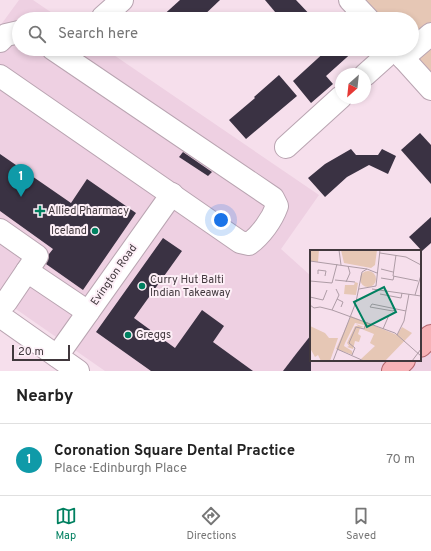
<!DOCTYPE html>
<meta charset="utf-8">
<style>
:root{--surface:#fff;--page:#f2f2f2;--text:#222;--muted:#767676;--line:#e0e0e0;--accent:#008060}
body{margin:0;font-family:Overpass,sans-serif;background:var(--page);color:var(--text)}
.compass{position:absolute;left:335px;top:68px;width:36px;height:36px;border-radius:50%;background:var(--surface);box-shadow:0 2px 6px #0003;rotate:207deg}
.scale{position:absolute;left:12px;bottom:10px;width:58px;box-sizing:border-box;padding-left:4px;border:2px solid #41383d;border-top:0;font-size:11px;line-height:14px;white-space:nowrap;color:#41383d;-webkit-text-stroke:3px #fdeff7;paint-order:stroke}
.you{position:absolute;left:221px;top:220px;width:14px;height:14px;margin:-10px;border:3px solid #fff;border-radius:50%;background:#1a73e8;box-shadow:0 0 0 6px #1a73e833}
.badge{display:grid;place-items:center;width:26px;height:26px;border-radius:50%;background:var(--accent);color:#fff;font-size:13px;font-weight:700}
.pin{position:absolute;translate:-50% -33px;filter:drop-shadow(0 1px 2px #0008)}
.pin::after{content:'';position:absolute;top:21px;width:14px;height:12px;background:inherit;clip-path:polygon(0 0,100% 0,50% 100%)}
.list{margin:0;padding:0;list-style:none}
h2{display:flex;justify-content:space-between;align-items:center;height:52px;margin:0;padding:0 16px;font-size:17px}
h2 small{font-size:13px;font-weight:400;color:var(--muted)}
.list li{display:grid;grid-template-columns:26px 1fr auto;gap:12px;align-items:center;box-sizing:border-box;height:72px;padding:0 16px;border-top:1px solid var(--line)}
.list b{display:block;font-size:15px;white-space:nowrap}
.list p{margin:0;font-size:13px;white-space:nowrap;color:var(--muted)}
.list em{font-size:13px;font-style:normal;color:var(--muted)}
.icon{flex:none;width:22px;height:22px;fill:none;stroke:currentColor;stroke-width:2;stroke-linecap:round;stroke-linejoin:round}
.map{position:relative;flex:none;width:431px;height:371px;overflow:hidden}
.search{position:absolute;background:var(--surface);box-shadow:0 2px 6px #0003;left:12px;right:12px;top:12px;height:44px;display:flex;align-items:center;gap:10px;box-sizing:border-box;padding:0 14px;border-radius:22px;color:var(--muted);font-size:15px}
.sheet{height:124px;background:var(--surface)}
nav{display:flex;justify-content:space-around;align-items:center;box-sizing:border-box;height:56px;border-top:1px solid var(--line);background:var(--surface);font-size:11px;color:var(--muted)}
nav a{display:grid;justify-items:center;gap:2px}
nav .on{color:var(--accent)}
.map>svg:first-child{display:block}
.built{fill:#eed0e2}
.green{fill:#e6c7b5}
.building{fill:#3a3243}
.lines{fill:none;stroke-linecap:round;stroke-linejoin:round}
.minor-casing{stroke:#b9a4b1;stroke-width:24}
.major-casing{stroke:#b4666d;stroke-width:24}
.minor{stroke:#fff;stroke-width:22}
.major{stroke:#f7b2b7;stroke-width:22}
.poi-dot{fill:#008060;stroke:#fdeff7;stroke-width:1.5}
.labels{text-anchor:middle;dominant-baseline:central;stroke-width:4;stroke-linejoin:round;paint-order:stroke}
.poi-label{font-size:11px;fill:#41383d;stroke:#fdeff7;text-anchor:start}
.street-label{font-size:11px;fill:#41383d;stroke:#fdeff7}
.inset-road{fill:none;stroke:#ae9ca6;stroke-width:1}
.view{fill:#008060;fill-opacity:0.15;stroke:#008060;stroke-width:2}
.inset-edge{fill:none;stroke:#41383d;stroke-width:2}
</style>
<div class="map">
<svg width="431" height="371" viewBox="0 0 431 371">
<rect width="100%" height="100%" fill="#f6dfec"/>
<path class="built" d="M19 0H33L61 19H19V49H105L319 195 281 249 311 276V360H420V328L431 323V371H105L0 298V26Z"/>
<g class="green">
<path d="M350 0H431V25L412 40V19H368Z"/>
<path d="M431 34V89L403 58Z"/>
</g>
<g class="building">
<path d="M180 0H220L200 19H159Z"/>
<path d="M265 0H296L314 19H281Z"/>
<path d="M328 49H356L326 76 333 84 311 103 293 81Z"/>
<path d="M279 75 297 96 246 139 229 120 255 98 254 97Z"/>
<path d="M420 133 431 145V184L401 150Z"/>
<path d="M351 149 356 155H378L382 149 396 156 388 174 369 165 347 177 325 197 308 178 325 164Z"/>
<path d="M183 152 212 172 208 176 179 157Z"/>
<path d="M0 154 71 203 87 179 136 213 83 290 46 264 49 257V254L53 249 0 211Z"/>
<path d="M431 217V243L422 251 409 237Z"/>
<path d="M163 238 182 251 134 318 175 348 202 310 224 326 213 342 253 371H151L96 332Z"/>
<path d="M311 335V371H283L296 354Z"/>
</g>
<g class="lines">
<defs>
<g id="minor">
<path d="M350 0 368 19"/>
<path d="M103 17 122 0"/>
<path d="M0 41 6 35 19 32"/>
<path d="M395 49 431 89"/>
<path d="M403 58 431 34"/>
<path d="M365 75 394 49"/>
<path d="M0 76 240 242 249 244C261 235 272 220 277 206L273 198 53 49"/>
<path d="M286 147 341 97"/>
<path d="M0 230 37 256 27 271 88 312"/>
<path d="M6 302 27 271"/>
<path d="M0 316 78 371"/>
<path d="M57 356 172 194"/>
</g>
<g id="major">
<path d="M420 346 431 336"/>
<path d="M393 371 404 360"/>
</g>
</defs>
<use href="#minor" class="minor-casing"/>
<use href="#major" class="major-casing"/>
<use href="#minor" class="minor"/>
<use href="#major" class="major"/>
</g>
<g class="poi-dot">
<path d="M38 205h4v4h4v4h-4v4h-4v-4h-4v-4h4z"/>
<circle cx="95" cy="231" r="4"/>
<circle cx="142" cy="286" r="4"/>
<circle cx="128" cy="335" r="4"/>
</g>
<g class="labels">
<g class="poi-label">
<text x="48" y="211">Allied Pharmacy</text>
<text x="87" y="231" text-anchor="end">Iceland</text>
<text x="150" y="280">Curry Hut Balti<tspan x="150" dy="13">Indian Takeaway</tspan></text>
<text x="136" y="335">Greggs</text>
</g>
<g class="street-label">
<text transform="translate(114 275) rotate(-55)">Evington Road</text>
</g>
</g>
<g transform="translate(310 250)">
<rect width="111" height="111" fill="#f6dfec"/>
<path d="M0 0H9L8 12 0 11ZM31 0H67L65 15 61 18 34 13ZM50 29a8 8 0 1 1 16 0a8 8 0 1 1-16 0ZM45 32 48 33 46 45 34 44 35 35H44ZM41 66 87 85 92 77 102 83 75 111H54L51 109 65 96 60 93 64 84 54 80V75L45 73 35 93 34 96 42 101 43 105 26 99ZM46 74 54 77 50 78 48 84 51 86 49 92 45 91 43 99 37 97 39 96 37 93 45 76H48ZM0 76 15 83 19 88H28L20 111H11L8 105 5 107 0 98Z" fill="#e6c7b5"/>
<path class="inset-road" d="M29 0 31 15M70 3 96 7 111 15M86 5 83 26 108 31M0 11 57 19M71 19 83 22M8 24V20L16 21 15 26M71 28 83 30 84 26M25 30 45 32M0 31 22 33 27 14M36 32 40 23 38 16M49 39 66 36 70 0M62 39 111 46M70 44 91 48 92 43M105 45 111 25M0 47 13 50 17 40M27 49 33 52 31 57M0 55 4 58 10 57 22 60 85 83 111 106M85 59 83 61 60 57 62 54 96 61M22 60 29 45 26 39M73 79 79 65M87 85 94 71 99 44M27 99 54 111M42 105 45 98 39 93 46 77 54 79 57 72M23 111 46 52 52 22 57 19 67 23M102 111 111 99"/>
<path class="view" d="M74 37 86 62 57 77 44 52Z"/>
<rect width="111" height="111" class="inset-edge"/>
</g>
</svg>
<svg class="compass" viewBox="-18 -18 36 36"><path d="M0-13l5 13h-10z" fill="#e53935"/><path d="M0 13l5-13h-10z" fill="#767676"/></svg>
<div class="scale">20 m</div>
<div class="you"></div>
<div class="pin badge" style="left:21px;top:197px;background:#0f9aa8">1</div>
<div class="search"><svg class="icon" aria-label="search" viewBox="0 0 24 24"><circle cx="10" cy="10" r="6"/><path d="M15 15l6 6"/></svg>Search here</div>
</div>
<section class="sheet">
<h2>Nearby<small></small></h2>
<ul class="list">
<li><span class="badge" style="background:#0f9aa8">1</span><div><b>Coronation Square Dental Practice</b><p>Place · Edinburgh Place</p></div><em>70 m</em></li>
</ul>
</section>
<nav>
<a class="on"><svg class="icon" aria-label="map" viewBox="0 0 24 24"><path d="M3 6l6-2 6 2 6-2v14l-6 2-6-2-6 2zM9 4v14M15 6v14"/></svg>Map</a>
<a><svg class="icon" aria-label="directions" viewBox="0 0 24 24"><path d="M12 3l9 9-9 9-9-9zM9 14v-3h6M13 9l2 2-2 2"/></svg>Directions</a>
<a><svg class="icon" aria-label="saved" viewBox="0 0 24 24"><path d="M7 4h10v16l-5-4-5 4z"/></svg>Saved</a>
</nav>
